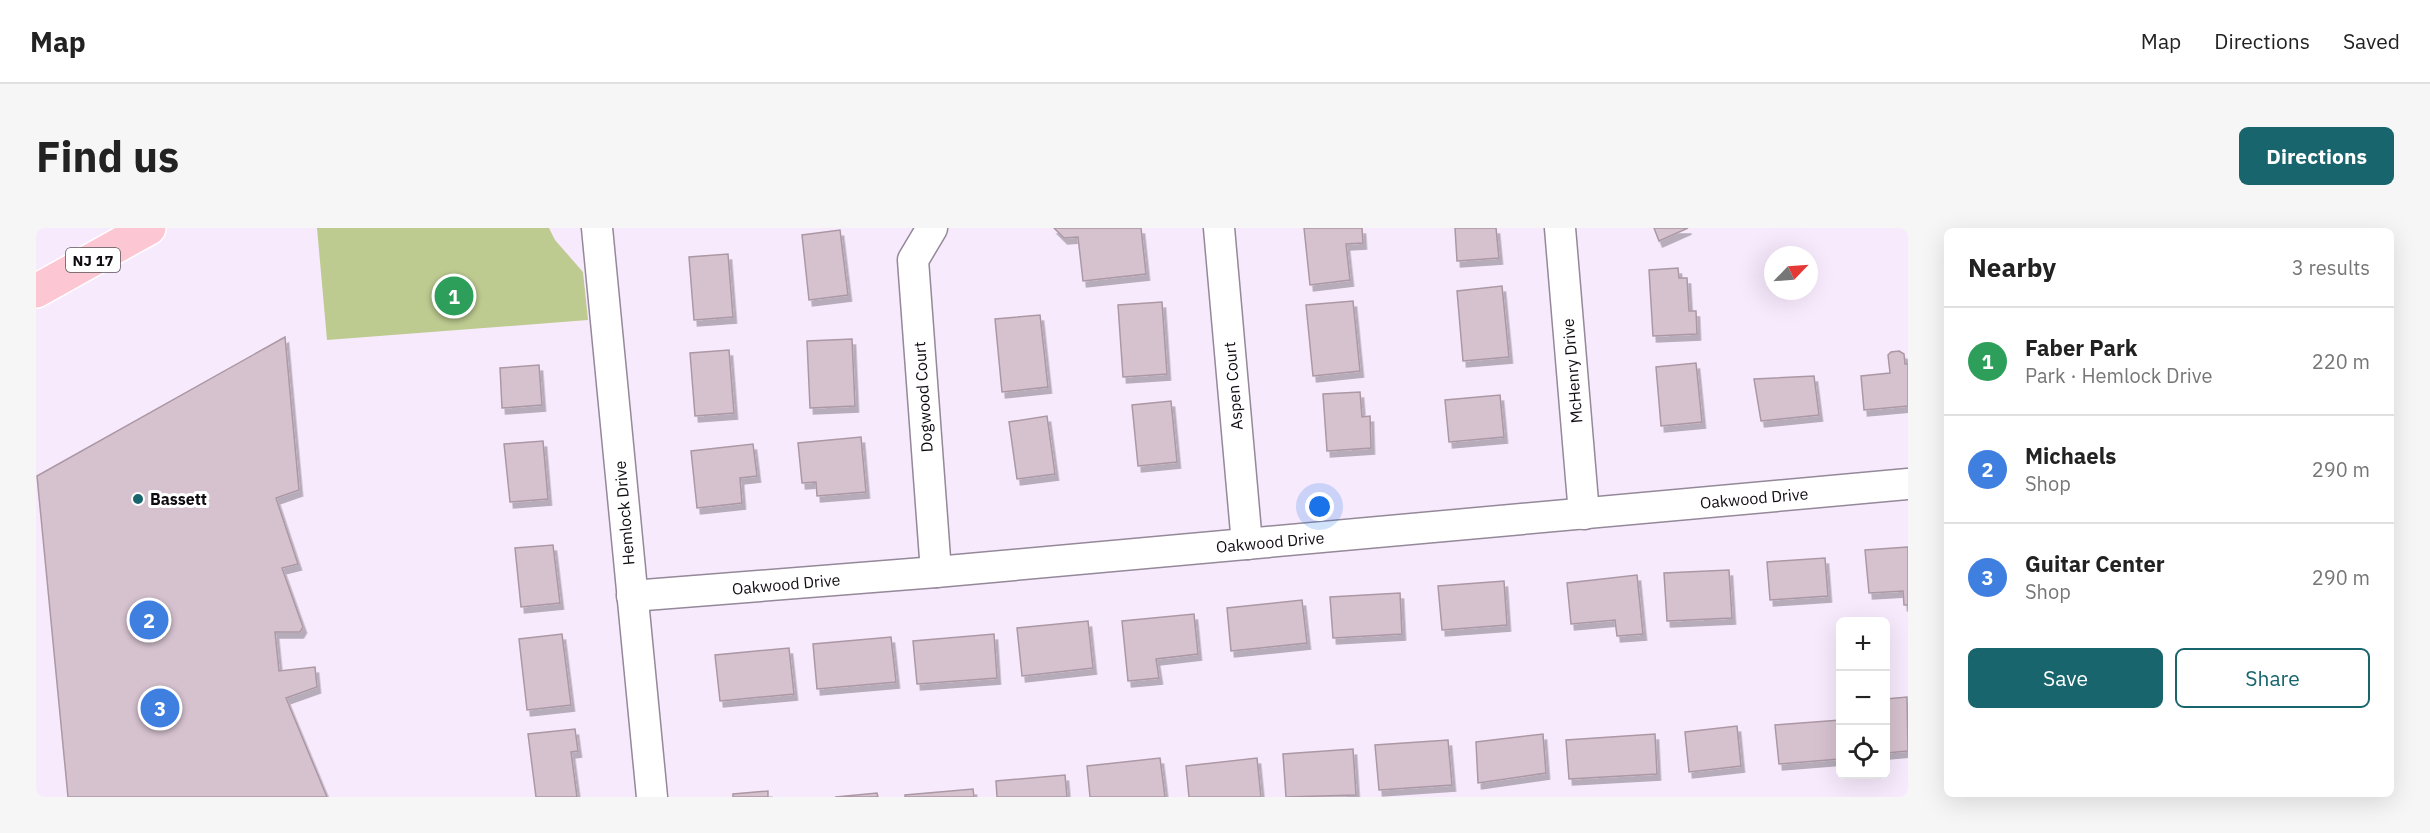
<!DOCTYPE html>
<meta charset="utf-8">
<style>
:root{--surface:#fff;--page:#f6f6f6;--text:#222;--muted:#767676;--line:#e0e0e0;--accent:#18656d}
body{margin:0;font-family:"IBM Plex Sans",sans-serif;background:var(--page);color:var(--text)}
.controls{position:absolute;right:18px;bottom:18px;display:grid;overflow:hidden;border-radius:9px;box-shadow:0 6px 24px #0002}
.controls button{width:54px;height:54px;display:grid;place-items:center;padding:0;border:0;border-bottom:2px solid var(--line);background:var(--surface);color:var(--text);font:30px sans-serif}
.compass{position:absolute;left:1728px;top:18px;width:54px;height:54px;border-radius:50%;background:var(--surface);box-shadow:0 6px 24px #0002;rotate:65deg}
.you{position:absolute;left:1284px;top:279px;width:21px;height:21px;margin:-15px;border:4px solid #fff;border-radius:50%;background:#1a73e8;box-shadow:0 0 0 9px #1a73e833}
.badge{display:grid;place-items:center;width:39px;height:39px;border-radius:50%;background:var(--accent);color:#fff;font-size:20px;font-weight:700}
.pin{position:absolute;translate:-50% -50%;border:3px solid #fff;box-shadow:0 2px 6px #0006}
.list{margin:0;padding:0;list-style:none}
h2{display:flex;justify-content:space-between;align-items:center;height:78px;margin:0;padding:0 24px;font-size:26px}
h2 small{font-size:20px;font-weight:400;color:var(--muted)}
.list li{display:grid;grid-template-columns:39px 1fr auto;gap:18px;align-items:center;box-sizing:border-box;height:108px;padding:0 24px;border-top:2px solid var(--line)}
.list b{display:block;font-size:22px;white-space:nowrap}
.list p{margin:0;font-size:20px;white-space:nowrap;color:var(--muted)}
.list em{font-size:20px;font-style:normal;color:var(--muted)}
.actions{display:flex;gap:12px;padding:18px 24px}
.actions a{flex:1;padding:14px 0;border:2px solid var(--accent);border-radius:9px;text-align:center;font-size:21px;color:var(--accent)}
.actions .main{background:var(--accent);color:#fff}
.icon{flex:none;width:33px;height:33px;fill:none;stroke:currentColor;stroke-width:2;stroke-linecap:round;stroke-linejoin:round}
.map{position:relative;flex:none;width:1872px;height:569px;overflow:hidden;border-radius:9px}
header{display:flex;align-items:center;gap:36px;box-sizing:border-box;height:84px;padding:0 30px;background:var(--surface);border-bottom:2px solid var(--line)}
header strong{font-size:28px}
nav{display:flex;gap:33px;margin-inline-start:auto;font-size:21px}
.intro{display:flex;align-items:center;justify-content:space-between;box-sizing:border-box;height:144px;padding:0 36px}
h1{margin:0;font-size:42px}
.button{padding:15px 27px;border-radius:9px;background:var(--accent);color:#fff;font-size:21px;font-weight:700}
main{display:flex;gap:36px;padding:0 36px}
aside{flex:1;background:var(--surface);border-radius:9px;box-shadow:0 6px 24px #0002}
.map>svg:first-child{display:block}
.green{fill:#becb90}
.building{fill:#d6c2cf;stroke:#ac98a5;stroke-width:1.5;filter:url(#shadow)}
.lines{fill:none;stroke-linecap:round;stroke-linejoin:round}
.minor-casing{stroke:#948899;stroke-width:33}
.trunk-casing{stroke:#fff;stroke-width:36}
.minor{stroke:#fff;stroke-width:30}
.trunk{stroke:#fcc6d2;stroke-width:33}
.poi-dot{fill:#18656d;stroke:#fff;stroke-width:2}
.labels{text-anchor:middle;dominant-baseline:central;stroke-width:6;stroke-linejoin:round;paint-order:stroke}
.shield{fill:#fff;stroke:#585458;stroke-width:1.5}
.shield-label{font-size:15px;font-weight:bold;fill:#100b11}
.street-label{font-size:16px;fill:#100b11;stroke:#fff}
.poi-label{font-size:16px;font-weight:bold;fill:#100b11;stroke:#fff;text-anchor:start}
</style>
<header>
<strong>Map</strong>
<nav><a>Map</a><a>Directions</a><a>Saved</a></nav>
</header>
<div class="intro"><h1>Find us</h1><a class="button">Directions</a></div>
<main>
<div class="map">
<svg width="1872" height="569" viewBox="0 0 1872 569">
<defs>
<filter id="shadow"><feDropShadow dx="3.5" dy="6" stdDeviation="0" flood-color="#0004"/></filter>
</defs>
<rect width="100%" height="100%" fill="#f8eafd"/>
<path class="green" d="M281 0H513L519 12 547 44 552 92 291 112Z"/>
<g class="building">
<path d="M1018 0H1105L1110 46 1047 53 1042 9 1028 10Z"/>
<path d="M1268 0H1326L1327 15 1310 16 1314 52 1274 57Z"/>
<path d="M1419 0H1460L1463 30 1421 33Z"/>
<path d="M1618 0H1652L1623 13Z"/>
<path d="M804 2 812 67 773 72 766 7Z"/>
<path d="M692 26 697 89 658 92 653 29Z"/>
<path d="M1642 40 1643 50H1651L1653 83H1660L1661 106 1617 108 1613 42Z"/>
<path d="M1466 58 1473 129 1427 133 1421 63Z"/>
<path d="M1317 73 1324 143 1277 148 1270 77Z"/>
<path d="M1126 74 1131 146 1087 149 1082 77Z"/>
<path d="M1004 87 1012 159 966 164 959 91Z"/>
<path d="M249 109 263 262 240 270 262 336 246 340 267 399 264 404H239L243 443 279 439 281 459 250 470 291 569H32L1 248Z"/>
<path d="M816 111 819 178 774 180 771 113Z"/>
<path d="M693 122 698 185 659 188 654 125Z"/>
<path d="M1863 123 1868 126 1869 136H1872V178L1828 182 1825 148 1854 145 1852 127 1855 124Z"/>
<path d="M1660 135 1666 194 1625 198 1620 139Z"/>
<path d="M503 137 506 177 466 180 464 140Z"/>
<path d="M1778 148 1783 187 1725 193 1718 151Z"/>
<path d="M1324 164 1326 189 1334 188 1335 220 1291 223 1287 166Z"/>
<path d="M1464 167 1468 209 1413 214 1409 172Z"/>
<path d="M1135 173 1141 234 1102 238 1096 177Z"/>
<path d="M1011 188 1019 246 981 251 973 194Z"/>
<path d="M825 209 830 264 781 268 780 254 766 255 762 215Z"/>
<path d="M507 213 512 271 474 274 468 216Z"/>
<path d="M717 216 721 248 704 250 706 275 661 280 655 223Z"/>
<path d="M517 317 524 375 485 379 479 320Z"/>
<path d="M1872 319V377H1868L1867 363 1833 365 1829 322Z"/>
<path d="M1789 330 1792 368 1734 372 1731 334Z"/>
<path d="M1693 342 1696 390 1631 393 1628 345Z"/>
<path d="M1601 347 1607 406 1581 408 1579 392 1535 396 1531 355Z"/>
<path d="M1468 353 1471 397 1406 402 1402 358Z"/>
<path d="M1364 365 1366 406 1297 410 1294 369Z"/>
<path d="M1266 372 1271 415 1195 423 1191 380Z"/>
<path d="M1158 386 1162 426 1120 431 1123 450 1092 453 1086 393Z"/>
<path d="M1052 393 1057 440 986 448 981 400Z"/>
<path d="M526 406 535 477 491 482 483 411Z"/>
<path d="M958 406 961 450 881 456 877 413Z"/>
<path d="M855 409 860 454 781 461 777 416Z"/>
<path d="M753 420 758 466 684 473 679 427Z"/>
<path d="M1871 469 1872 523 1850 525V471Z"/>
<path d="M1804 492V531L1743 536 1739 497Z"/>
<path d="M1701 498 1705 538 1653 544 1649 504Z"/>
<path d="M539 501 542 523 535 524 541 569H500L492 506Z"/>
<path d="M1507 506 1510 545 1442 555 1440 514Z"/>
<path d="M1619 506 1621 546 1533 551 1530 512Z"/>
<path d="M1412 512 1416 557 1343 562 1339 517Z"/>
<path d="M1317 521 1320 567 1250 569 1247 526Z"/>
<path d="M1124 530 1129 569H1054L1051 538Z"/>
<path d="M1221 530 1225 569H1153L1150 538Z"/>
<path d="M1029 547 1031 569H961L960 553Z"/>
<path d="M937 561 938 569H869V567Z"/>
<path d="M732 563V569H697V566Z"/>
<path d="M841 565 842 569H799Z"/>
</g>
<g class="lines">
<defs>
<g id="minor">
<path d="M561 0 616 569"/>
<path d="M896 0 877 32 900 344"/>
<path d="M1183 0 1211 316"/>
<path d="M1524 0 1548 286"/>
<path d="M596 368 900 344 1872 256"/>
</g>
<path id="trunk" d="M0 63 113 0"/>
</defs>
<use href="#minor" class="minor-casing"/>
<use href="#trunk" class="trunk-casing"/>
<use href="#minor" class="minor"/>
<use href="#trunk" class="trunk"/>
</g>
<circle class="poi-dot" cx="102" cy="271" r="6"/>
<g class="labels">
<rect class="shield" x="30" y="20" width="54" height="24" rx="4.5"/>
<g class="shield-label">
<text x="57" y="32">NJ 17</text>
</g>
<g class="street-label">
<text transform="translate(1536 143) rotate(-95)">McHenry Drive</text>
<text transform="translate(1197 158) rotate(-95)">Aspen Court</text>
<text transform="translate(887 169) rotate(-94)">Dogwood Court</text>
<text transform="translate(1718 270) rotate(-5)">Oakwood Drive</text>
<text transform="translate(588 285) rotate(-95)">Hemlock Drive</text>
<text transform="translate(1234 314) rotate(-5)">Oakwood Drive</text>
<text transform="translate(750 356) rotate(-5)">Oakwood Drive</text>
</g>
<g class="poi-label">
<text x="114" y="271">Bassett</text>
</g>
</g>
</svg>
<div class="controls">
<button>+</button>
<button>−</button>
<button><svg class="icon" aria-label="locate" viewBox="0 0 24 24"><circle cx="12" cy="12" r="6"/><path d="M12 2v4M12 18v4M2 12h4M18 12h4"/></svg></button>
</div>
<svg class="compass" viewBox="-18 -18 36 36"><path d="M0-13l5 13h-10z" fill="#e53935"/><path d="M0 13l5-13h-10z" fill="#767676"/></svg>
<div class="you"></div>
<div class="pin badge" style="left:418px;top:68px;background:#2e9e5b">1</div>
<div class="pin badge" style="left:113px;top:392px;background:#3f7fe0">2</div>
<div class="pin badge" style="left:124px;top:480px;background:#3f7fe0">3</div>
</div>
<aside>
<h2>Nearby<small>3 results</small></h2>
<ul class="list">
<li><span class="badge" style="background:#2e9e5b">1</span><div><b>Faber Park</b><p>Park · Hemlock Drive</p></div><em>220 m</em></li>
<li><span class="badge" style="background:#3f7fe0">2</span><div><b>Michaels</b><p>Shop</p></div><em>290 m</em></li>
<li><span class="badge" style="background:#3f7fe0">3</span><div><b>Guitar Center</b><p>Shop</p></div><em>290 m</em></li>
</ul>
<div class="actions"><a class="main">Save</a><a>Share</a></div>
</aside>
</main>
